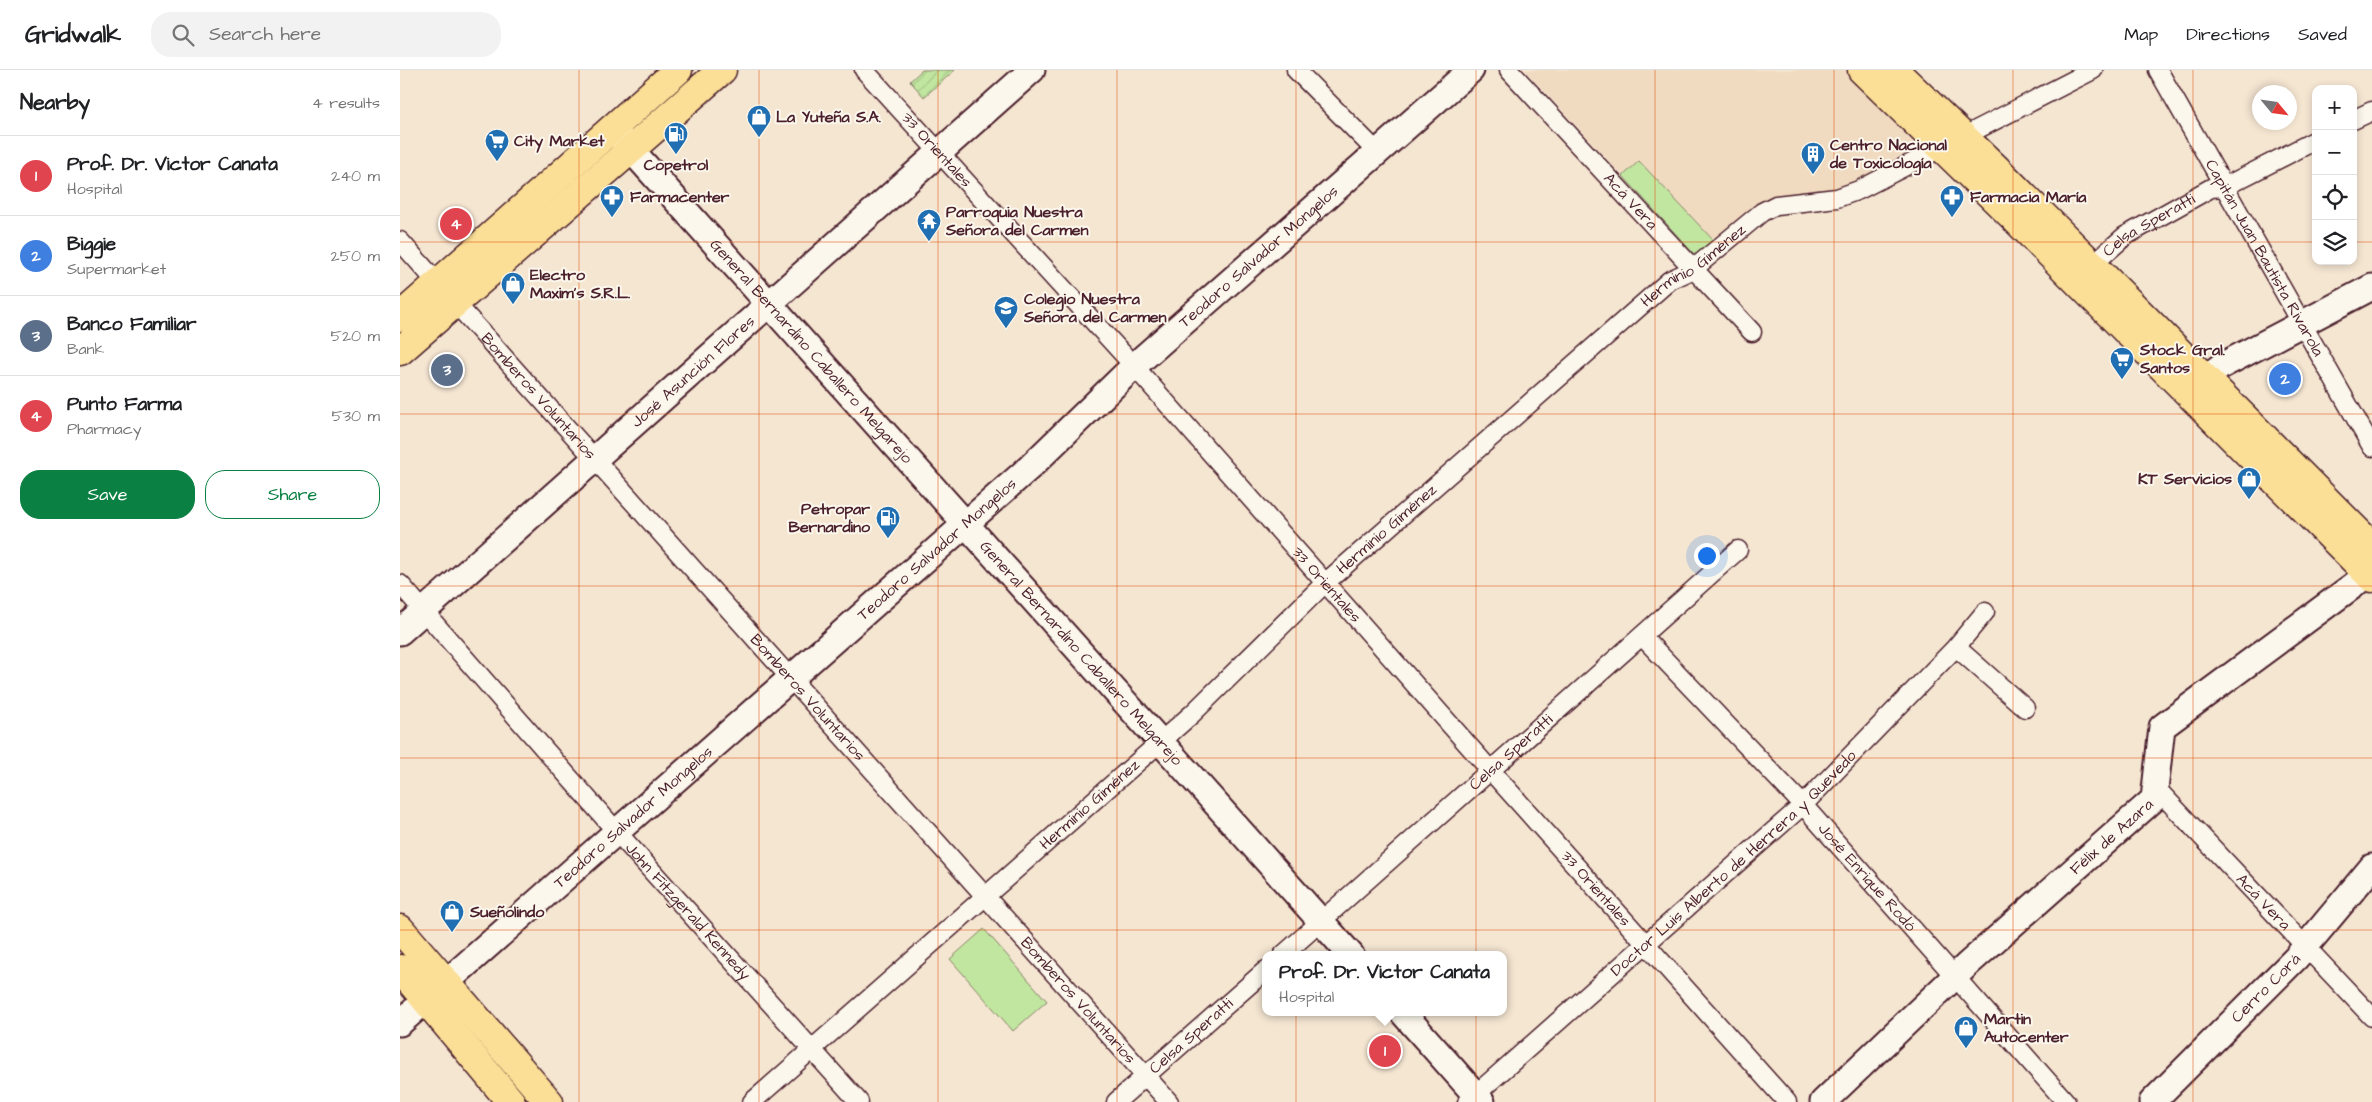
<!DOCTYPE html>
<meta charset="utf-8">
<style>
:root{--surface:#fff;--page:#f2f2f2;--text:#202124;--muted:#757577;--line:#e0e0e0;--accent:#0b8043}
body{margin:0;font-family:"Architects Daughter",sans-serif;background:var(--page);color:var(--text)}
.controls{position:absolute;right:15px;top:15px;display:grid;overflow:hidden;border-radius:10px;box-shadow:0 2px 8px #0003}
.controls button{width:45px;height:45px;display:grid;place-items:center;padding:0;border:0;border-bottom:1px solid var(--line);background:var(--surface);color:var(--text);font:25px sans-serif}
.compass{position:absolute;left:1852px;top:15px;width:45px;height:45px;border-radius:50%;background:var(--surface);box-shadow:0 2px 8px #0003;rotate:119deg}
.you{position:absolute;left:1306px;top:485px;width:18px;height:18px;margin:-12px;border:4px solid #fff;border-radius:50%;background:#1a73e8;box-shadow:0 0 0 8px #1a73e833}
.badge{display:grid;place-items:center;width:32px;height:32px;border-radius:50%;background:var(--accent);color:#fff;font-size:16px;font-weight:700}
.pin{position:absolute;translate:-50% -50%;border:2px solid #fff;box-shadow:0 1px 5px #0006}
.popup{position:absolute;left:862px;top:881px;width:245px;height:65px;box-sizing:border-box;display:grid;place-content:center;border-radius:10px;background:var(--surface);filter:drop-shadow(0 1px 4px #0005);font-size:16px;white-space:nowrap;color:var(--muted)}
.popup b{font-size:19px;color:var(--text)}
.popup::after{content:'';position:absolute;left:50%;top:100%;margin-left:-10px;border:10px solid transparent;border-top-color:var(--surface)}
.list{margin:0;padding:0;list-style:none}
h2{display:flex;justify-content:space-between;align-items:center;height:65px;margin:0;padding:0 20px;font-size:21px}
h2 small{font-size:16px;font-weight:400;color:var(--muted)}
.list li{display:grid;grid-template-columns:32px 1fr auto;gap:15px;align-items:center;box-sizing:border-box;height:80px;padding:0 20px;border-top:1px solid var(--line)}
.list b{display:block;font-size:19px;white-space:nowrap}
.list p{margin:0;font-size:16px;white-space:nowrap;color:var(--muted)}
.list em{font-size:16px;font-style:normal;color:var(--muted)}
.actions{display:flex;gap:10px;padding:15px 20px}
.actions a{flex:1;padding:11px 0;border:1px solid var(--accent);border-radius:20px;text-align:center;font-size:18px;color:var(--accent)}
.actions .main{background:var(--accent);color:#fff}
.icon{flex:none;width:28px;height:28px;fill:none;stroke:currentColor;stroke-width:2;stroke-linecap:round;stroke-linejoin:round}
.map{position:relative;flex:none;width:1972px;height:1032px;overflow:hidden}
header{display:flex;align-items:center;gap:30px;box-sizing:border-box;height:70px;padding:0 25px;background:var(--surface);border-bottom:1px solid var(--line)}
header strong{font-size:24px}
nav{display:flex;gap:28px;margin-inline-start:auto;font-size:18px}
.search{width:350px;height:45px;background:var(--page);display:flex;align-items:center;gap:12px;box-sizing:border-box;padding:0 18px;border-radius:20px;color:var(--muted);font-size:19px}
main{display:flex}
aside{flex:1;background:var(--surface)}
.map>svg:first-child{display:block}
.built{fill:#f0dac0}
.green{fill:#c1e6a0;stroke:#868266}
.garden{fill:url(#garden-furrows);stroke:#868266}
.lines{fill:none;stroke-linecap:round;stroke-linejoin:round}
.street-casing{stroke:#4a1f2b;stroke-width:21}
.secondary-casing{stroke:#4a1f2b;stroke-width:29}
.primary-casing{stroke:#4a1f2b;stroke-width:31}
.highway-casing{stroke:#4a1f2b;stroke-width:31}
.street{stroke:#fbf7ec;stroke-width:18}
.secondary{stroke:#fbf7ec;stroke-width:25}
.primary{stroke:#fbdf96;stroke-width:28}
.highway{stroke:#fbdf96;stroke-width:28}
.grid{fill:none;stroke:#e0560e;stroke-width:1;stroke-opacity:0.55}
.labels{text-anchor:middle;dominant-baseline:central;stroke-width:4;stroke-linejoin:round;paint-order:stroke}
.poi-label{font-size:16px;font-weight:bold;fill:#4a1f2b;stroke:#fbf7ec;text-anchor:start}
.street-label{font-size:16px;fill:#4a1f2b;stroke:#fbf7ec}
</style>
<header>
<strong>Gridwalk</strong>
<div class="search"><svg class="icon" aria-label="search" viewBox="0 0 24 24"><circle cx="10" cy="10" r="6"/><path d="M15 15l6 6"/></svg>Search here</div>
<nav><a>Map</a><a>Directions</a><a>Saved</a></nav>
</header>
<main>
<aside>
<h2>Nearby<small>4 results</small></h2>
<ul class="list">
<li><span class="badge" style="background:#e0444e">1</span><div><b>Prof. Dr. Victor Canata</b><p>Hospital</p></div><em>240 m</em></li>
<li><span class="badge" style="background:#3f7fe0">2</span><div><b>Biggie</b><p>Supermarket</p></div><em>250 m</em></li>
<li><span class="badge" style="background:#5c6f8a">3</span><div><b>Banco Familiar</b><p>Bank</p></div><em>520 m</em></li>
<li><span class="badge" style="background:#e0444e">4</span><div><b>Punto Farma</b><p>Pharmacy</p></div><em>530 m</em></li>
</ul>
<div class="actions"><a class="main">Save</a><a>Share</a></div>
</aside>
<div class="map">
<svg width="1972" height="1032" viewBox="0 0 1972 1032">
<defs>
<pattern id="garden-furrows" width="10" height="10" patternUnits="userSpaceOnUse" patternTransform="scale(1.25)"><rect width="10" height="10" fill="#c1e6a0"/><path d="M-1 1l2-2M0 10L10 0M9 11l2-2" fill="none" stroke="#a7c58a"/></pattern>
</defs>
<rect width="100%" height="100%" fill="#f5e6d2"/>
<filter id="ink" filterUnits="userSpaceOnUse"><feTurbulence type="fractalNoise" baseFrequency=".02" numOctaves="2"/><feDisplacementMap in="SourceGraphic" scale="10" xChannelSelector="R" yChannelSelector="G"/><feConvolveMatrix kernelMatrix="1 2 1 2 8 2 1 2 1" color-interpolation-filters="sRGB"/></filter>
<g filter="url(#ink)">
<path class="built" d="M1125 0H1449L1521 74 1454 113 1314 171 1240 92 1223 106Z"/>
<g class="green">
<path d="M1239 91 1314 171 1298 185 1293 183 1223 106Z"/>
<path d="M584 859 647 931 613 961 550 889Z"/>
</g>
<path class="garden" d="M522 0H555L524 27 510 11Z"/>
<g class="lines">
<defs>
<g id="street">
<path id="s1" d="M464 0 734 296 1091 701 1387 1032"/>
<path d="M896 0 977 82"/>
<path id="s2" d="M1109 0 1352 262"/>
<path id="s3" d="M1758 0 1972 377"/>
<path d="M1953 50 1972 41"/>
<path id="s4" d="M0 171 769 1032"/>
<path id="s5" d="M1692 195 1725 166 1811 118 1824 117 1916 70"/>
<path id="s6" d="M0 514 216 761 459 1032"/>
<path id="s7" d="M1242 566 1403 735 1666 1032"/>
<path d="M1556 577 1625 638"/>
<path id="s8" d="M1755 717 1972 947"/>
<path id="s9" d="M883 885 1338 480"/>
<path id="s10" d="M352 1032 792 644 925 513 1270 210 1292 200 1362 142 1376 135 1437 128 1459 120 1693 0"/>
<path id="s11" d="M716 1032 866 900"/>
<path id="s12" d="M1067 1032 1403 735 1556 577 1585 542"/>
</g>
<g id="secondary">
<path id="s13" d="M218 65 951 885"/>
<path d="M1790 321 1821 296 1972 217"/>
<path id="s14" d="M0 562 632 0"/>
<path d="M1002 942 1082 1032"/>
<path id="s15" d="M0 953 630 397 734 296 1071 0"/>
<path id="s16" d="M1423 1032 1568 894 1754 729 1762 657 1954 515 1972 499"/>
<path id="s17" d="M1752 1032 1896 888 1972 797"/>
</g>
<g id="primary">
<path d="M1462 0 1612 146 1972 508"/>
<path d="M1494 0 1597 99 1972 476"/>
<path d="M0 859 149 1032"/>
<path d="M0 899 111 1032"/>
</g>
<g id="highway">
<path d="M0 247 278 0"/>
<path d="M0 281 322 0"/>
</g>
</defs>
<use href="#street" class="street-casing"/>
<use href="#secondary" class="secondary-casing"/>
<use href="#primary" class="primary-casing"/>
<use href="#highway" class="highway-casing"/>
<use href="#street" class="street"/>
<use href="#secondary" class="secondary"/>
<use href="#primary" class="primary"/>
<use href="#highway" class="highway"/>
</g>
</g>
<path class="grid" d="M179 0V1032M359 0V1032M538 0V1032M717 0V1032M896 0V1032M1076 0V1032M1255 0V1032M1434 0V1032M1613 0V1032M1793 0V1032M0 172H1916M1953 172H1972M0 344H1972M0 516H1972M0 688H1972M0 860H1972"/>
<defs>
<symbol id="shop-pin" viewBox="-11 -11 22 30"><path d="M0 17L-7.5 6A9.5 9.5 0 1 1 7.5 6Z" fill="#1f6fb2" stroke="#fbf7ec"/><path d="M-5-2.5h2.3a2.7 3.5 0 0 1 5.4 0H5L5.5 6h-11ZM-1.5-2.5h3a1.5 2.3 0 0 0-3 0Z" fill="#fff"/></symbol>
<symbol id="fuel-pin" viewBox="-11 -11 22 30"><path d="M0 17L-7.5 6A9.5 9.5 0 1 1 7.5 6Z" fill="#1f6fb2" stroke="#fbf7ec"/><path d="M-5.5-6h7V0h2V4h1.3V-2.5L3-4.5l.8-.8L6-3V5H2.5V1h-1V6h-7ZM-4.2-4.7v3.2H.2V-4.7Z" fill="#fff"/></symbol>
<symbol id="supermarket-pin" viewBox="-11 -11 22 30"><path d="M0 17L-7.5 6A9.5 9.5 0 1 1 7.5 6Z" fill="#1f6fb2" stroke="#fbf7ec"/><path d="M-6-5.5h2.5l.6 2H6L4.5 2H-2.5L-4.4-4H-6ZM-1.5 3.2a1.3 1.3 0 1 0 .1 0ZM3 3.2a1.3 1.3 0 1 0 .1 0Z" fill="#fff"/></symbol>
<symbol id="building-pin" viewBox="-11 -11 22 30"><path d="M0 17L-7.5 6A9.5 9.5 0 1 1 7.5 6Z" fill="#1f6fb2" stroke="#fbf7ec"/><path d="M-4-6H4V6H1V3H-1V6H-4ZM-2.5-4.3h1.7v1.8h-1.7ZM.8-4.3h1.7v1.8H.8ZM-2.5-1h1.7V.8h-1.7ZM.8-1h1.7V.8H.8Z" fill="#fff"/></symbol>
<symbol id="pharmacy-pin" viewBox="-11 -11 22 30"><path d="M0 17L-7.5 6A9.5 9.5 0 1 1 7.5 6Z" fill="#1f6fb2" stroke="#fbf7ec"/><path d="M-2-6h4v4h4v4h-4v4h-4v-4h-4v-4h4Z" fill="#fff"/></symbol>
<symbol id="temple-pin" viewBox="-11 -11 22 30"><path d="M0 17L-7.5 6A9.5 9.5 0 1 1 7.5 6Z" fill="#1f6fb2" stroke="#fbf7ec"/><path d="M0-6L5-2H3V0L6.5 2.5H4V6H1.5V3h-3V6H-4V2.5H-6.5L-3 0V-2H-5Z" fill="#fff"/></symbol>
<symbol id="school-pin" viewBox="-11 -11 22 30"><path d="M0 17L-7.5 6A9.5 9.5 0 1 1 7.5 6Z" fill="#1f6fb2" stroke="#fbf7ec"/><path d="M0-5L7-2L0 1L-7-2ZM-4 1L0 2.5L4 1V4Q0 6-4 4Z" fill="#fff"/></symbol>
</defs>
<g fill-rule="evenodd">
<use href="#shop-pin" x="345" y="33" width="28" height="38"/>
<use href="#fuel-pin" x="262" y="50" width="28" height="38"/>
<use href="#supermarket-pin" x="83" y="57" width="28" height="38"/>
<use href="#building-pin" x="1399" y="70" width="28" height="38"/>
<use href="#pharmacy-pin" x="198" y="113" width="28" height="38"/>
<use href="#pharmacy-pin" x="1538" y="113" width="28" height="38"/>
<use href="#temple-pin" x="515" y="137" width="28" height="38"/>
<use href="#shop-pin" x="99" y="200" width="28" height="38"/>
<use href="#school-pin" x="592" y="224" width="28" height="38"/>
<use href="#supermarket-pin" x="1708" y="275" width="28" height="38"/>
<use href="#shop-pin" x="1835" y="395" width="28" height="38"/>
<use href="#fuel-pin" x="474" y="434" width="28" height="38"/>
<use href="#shop-pin" x="38" y="828" width="28" height="38"/>
<use href="#shop-pin" x="1552" y="944" width="28" height="38"/>
</g>
<g class="labels">
<g class="poi-label">
<text x="376" y="47">La Yuteña S.A.</text>
<text x="114" y="71">City Market</text>
<text x="1430" y="75">Centro Nacional<tspan x="1430" dy="18">de Toxicología</tspan></text>
<text x="276" y="95" text-anchor="middle">Copetrol</text>
<text x="230" y="127">Farmacenter</text>
<text x="1570" y="127">Farmacia María</text>
<text x="546" y="142">Parroquia Nuestra<tspan x="546" dy="18">Señora del Carmen</tspan></text>
<text x="130" y="205">Electro<tspan x="130" dy="18">Maxim's S.R.L.</tspan></text>
<text x="624" y="229">Colegio Nuestra<tspan x="624" dy="18">Señora del Carmen</tspan></text>
<text x="1740" y="280">Stock Gral.<tspan x="1740" dy="18">Santos</tspan></text>
<text x="1832" y="409" text-anchor="end">KT Servicios</text>
<text x="470" y="439" text-anchor="end">Petropar<tspan x="470" dy="18">Bernardino</tspan></text>
<text x="70" y="842">Sueñolindo</text>
<text x="1584" y="949">Martin<tspan x="1584" dy="18">Autocenter</tspan></text>
</g>
<g class="street-label">
<text stroke="none"><textPath href="#s1" startOffset="108">33 Orientales</textPath></text>
<text stroke="none"><textPath href="#s2" startOffset="179">Acá Vera</textPath></text>
<text stroke="none"><textPath href="#s5" startOffset="70">Celsa Speratti</textPath></text>
<text stroke="none"><textPath href="#s15" startOffset="1151">Teodoro Salvador Mongelos</textPath></text>
<text stroke="none"><textPath href="#s3" startOffset="216">Capitán Juan Bautista Rivarola</textPath></text>
<text stroke="none"><textPath href="#s10" startOffset="1260">Herminio Giménez</textPath></text>
<text stroke="none"><textPath href="#s13" startOffset="290">General Bernardino Caballero Melgarejo</textPath></text>
<text stroke="none"><textPath href="#s14" startOffset="392">José Asunción Flores</textPath></text>
<text stroke="none"><textPath href="#s4" startOffset="208">Bomberos Voluntarios</textPath></text>
<text stroke="none"><textPath href="#s10" startOffset="855">Herminio Giménez</textPath></text>
<text stroke="none"><textPath href="#s15" startOffset="716">Teodoro Salvador Mongelos</textPath></text>
<text stroke="none"><textPath href="#s1" startOffset="692">33 Orientales</textPath></text>
<text stroke="none"><textPath href="#s13" startOffset="695">General Bernardino Caballero Melgarejo</textPath></text>
<text stroke="none"><textPath href="#s4" startOffset="612">Bomberos Voluntarios</textPath></text>
<text stroke="none"><textPath href="#s9" startOffset="305">Celsa Speratti</textPath></text>
<text stroke="none"><textPath href="#s10" startOffset="450">Herminio Giménez</textPath></text>
<text stroke="none"><textPath href="#s15" startOffset="311">Teodoro Salvador Mongelos</textPath></text>
<text stroke="none"><textPath href="#s16" startOffset="392">Félix de Azara</textPath></text>
<text stroke="none"><textPath href="#s12" startOffset="358">Doctor Luis Alberto de Herrera y Quevedo</textPath></text>
<text stroke="none"><textPath href="#s7" startOffset="330">José Enrique Rodó</textPath></text>
<text stroke="none"><textPath href="#s1" startOffset="1098">33 Orientales</textPath></text>
<text stroke="none"><textPath href="#s8" startOffset="158">Acá Vera</textPath></text>
<text stroke="none"><textPath href="#s6" startOffset="436">John Fitzgerald Kennedy</textPath></text>
<text stroke="none"><textPath href="#s17" startOffset="161">Cerro Corá</textPath></text>
<text stroke="none"><textPath href="#s4" startOffset="1018">Bomberos Voluntarios</textPath></text>
<text stroke="none"><textPath href="#s11" startOffset="100">Celsa Speratti</textPath></text>
</g>
</g>
</svg>
<div class="controls">
<button>+</button>
<button>−</button>
<button><svg class="icon" aria-label="locate" viewBox="0 0 24 24"><circle cx="12" cy="12" r="6"/><path d="M12 2v4M12 18v4M2 12h4M18 12h4"/></svg></button>
<button><svg class="icon" aria-label="layers" viewBox="0 0 24 24"><path d="M12 4l9 5-9 5-9-5zM3 14l9 5 9-5"/></svg></button>
</div>
<svg class="compass" viewBox="-18 -18 36 36"><path d="M0-13l5 13h-10z" fill="#e53935"/><path d="M0 13l5-13h-10z" fill="#757577"/></svg>
<div class="you"></div>
<div class="pin badge" style="left:985px;top:981px;background:#e0444e">1</div>
<div class="popup"><b>Prof. Dr. Victor Canata</b>Hospital</div>
<div class="pin badge" style="left:1885px;top:309px;background:#3f7fe0">2</div>
<div class="pin badge" style="left:47px;top:300px;background:#5c6f8a">3</div>
<div class="pin badge" style="left:56px;top:154px;background:#e0444e">4</div>
</div>
</main>
